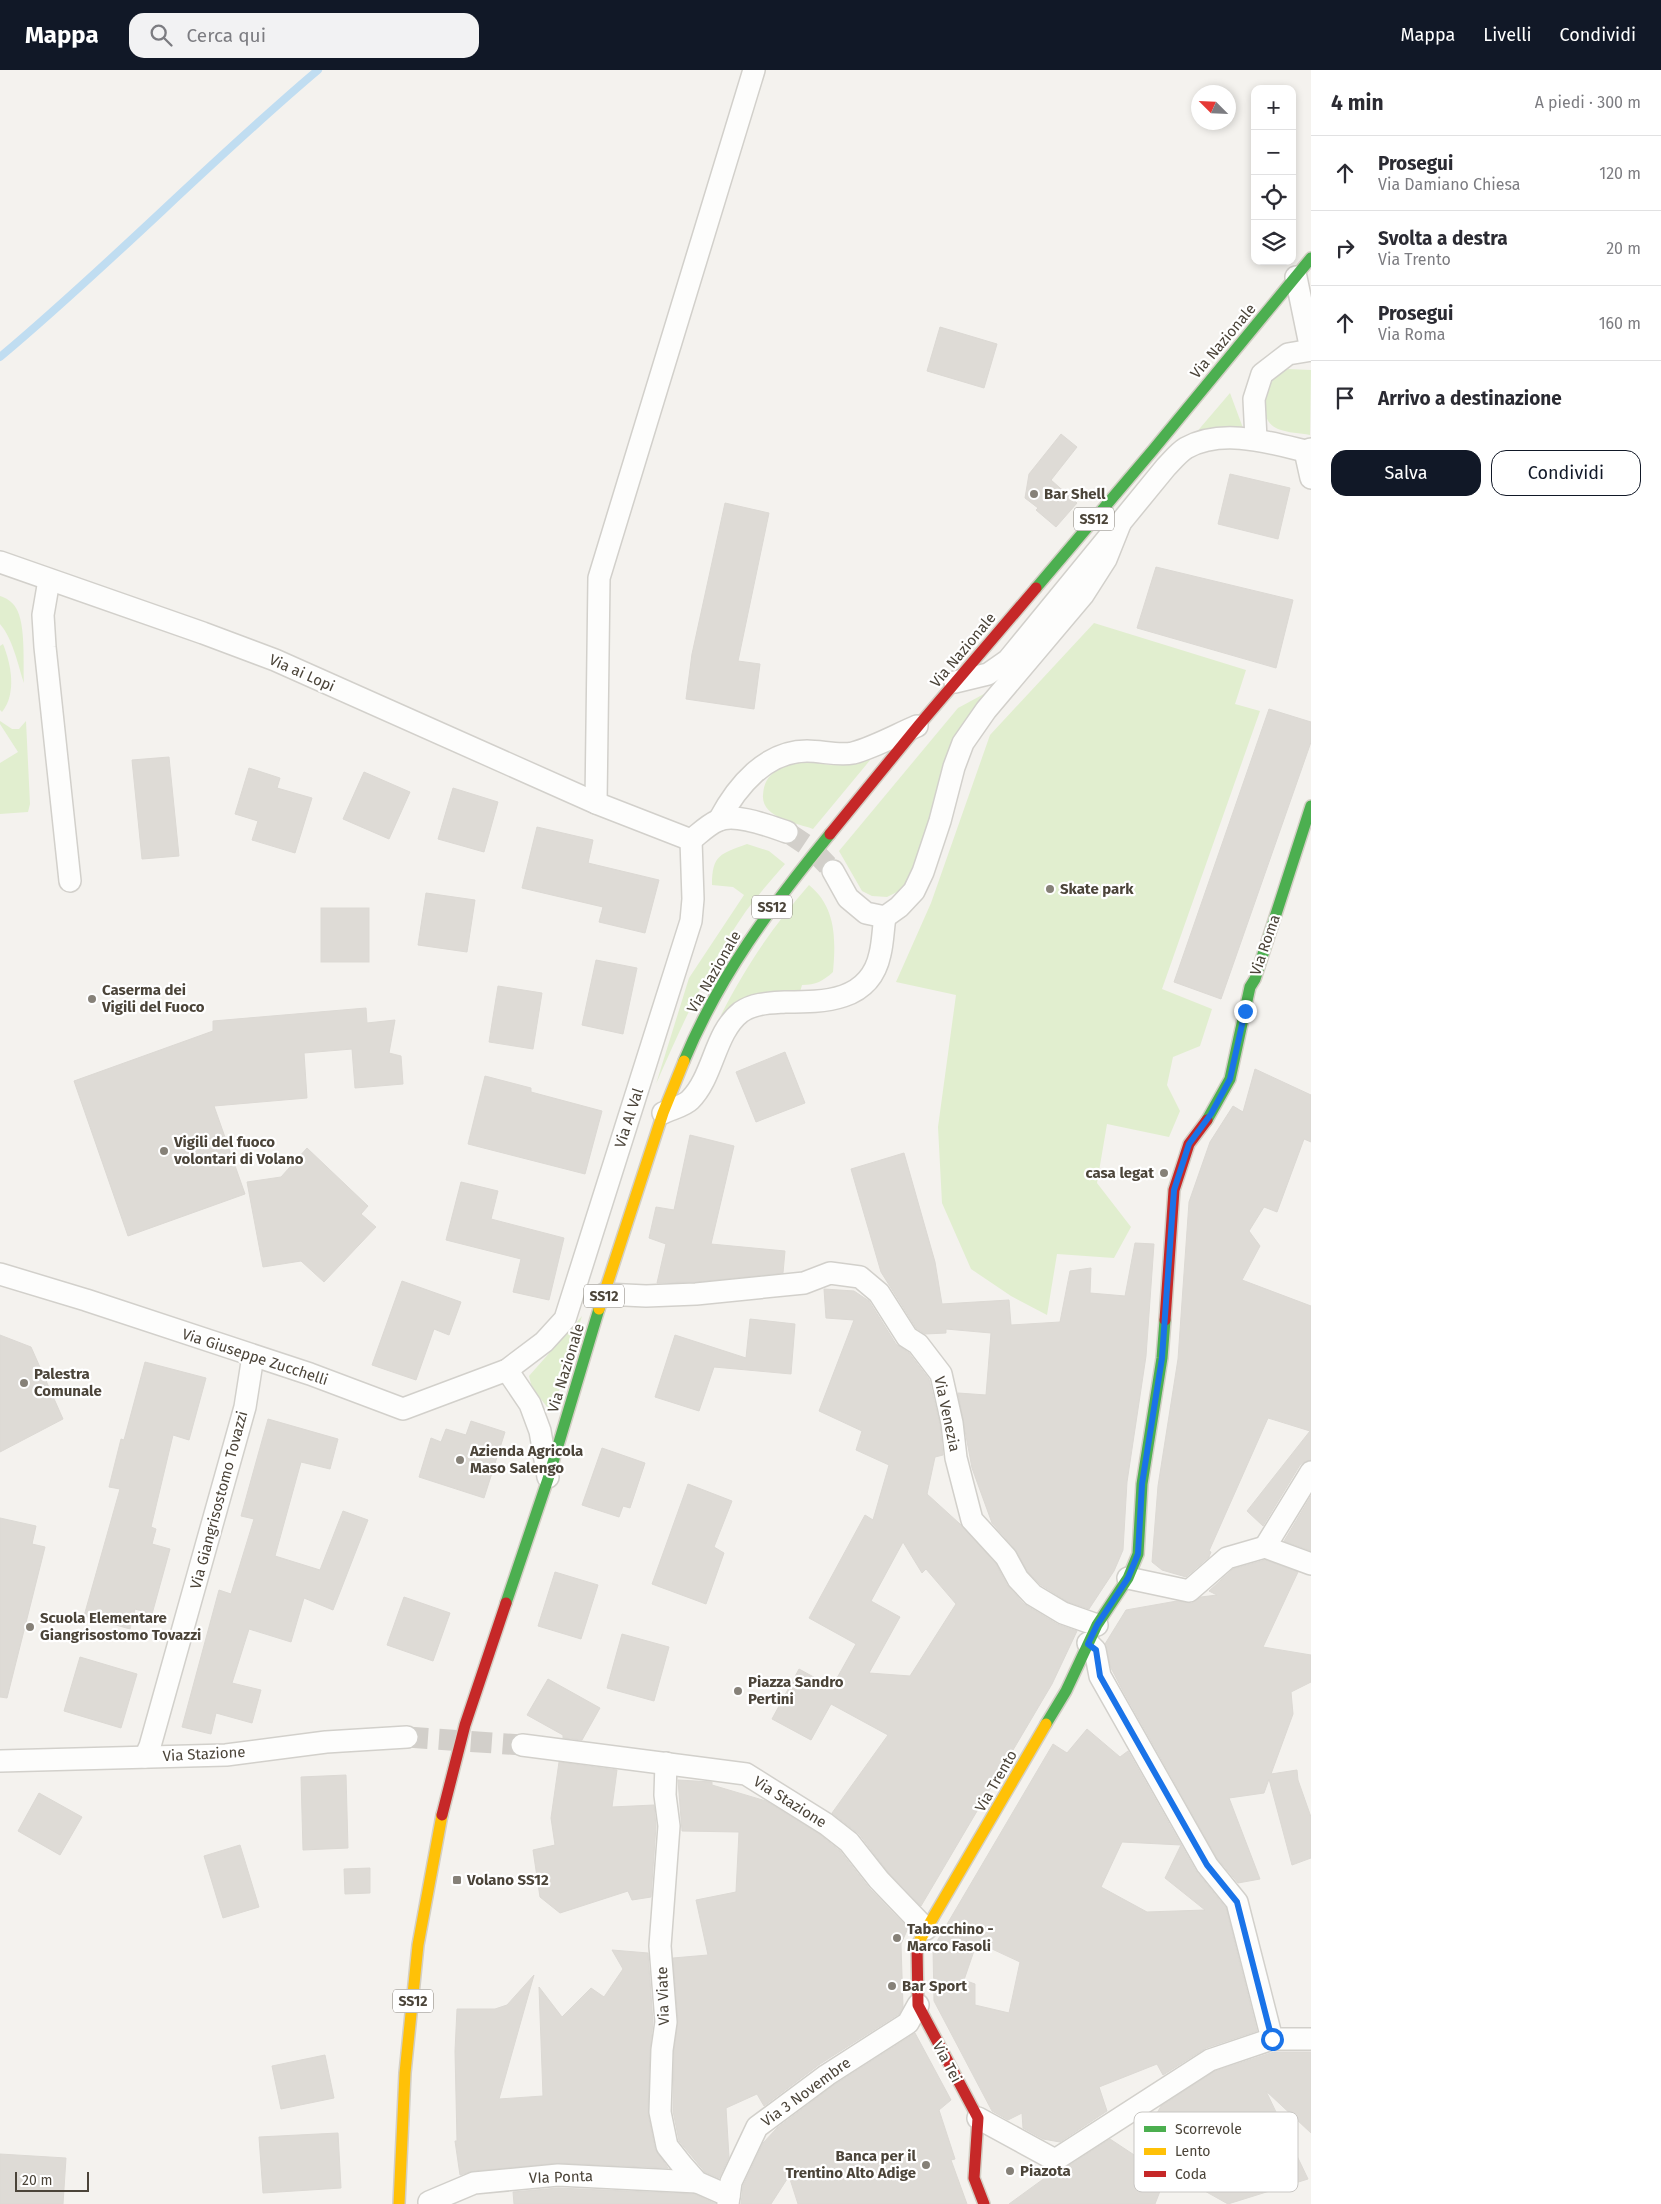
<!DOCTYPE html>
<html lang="it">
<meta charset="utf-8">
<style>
:root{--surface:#fff;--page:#f2f2f3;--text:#2b2b33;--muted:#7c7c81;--line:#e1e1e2;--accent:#111827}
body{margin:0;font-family:"Fira Sans",sans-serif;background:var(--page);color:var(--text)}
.controls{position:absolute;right:15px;top:15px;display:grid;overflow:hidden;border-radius:10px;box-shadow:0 2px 8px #0003}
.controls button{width:45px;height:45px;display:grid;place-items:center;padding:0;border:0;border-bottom:1px solid var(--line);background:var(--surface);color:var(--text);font:25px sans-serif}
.compass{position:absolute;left:1191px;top:15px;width:45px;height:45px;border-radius:50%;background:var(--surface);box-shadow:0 2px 8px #0003;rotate:294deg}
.scale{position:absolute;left:15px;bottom:12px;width:74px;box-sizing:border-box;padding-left:5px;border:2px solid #4b4439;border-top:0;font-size:14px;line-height:18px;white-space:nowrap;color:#4b4439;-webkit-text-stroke:4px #fff;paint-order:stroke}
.stop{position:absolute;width:15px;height:15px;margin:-11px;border:4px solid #1a73e8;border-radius:50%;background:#fff}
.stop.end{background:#1a73e8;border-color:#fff;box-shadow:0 1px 5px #0008}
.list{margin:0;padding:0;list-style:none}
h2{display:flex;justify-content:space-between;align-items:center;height:65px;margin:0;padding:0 20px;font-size:21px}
h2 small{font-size:16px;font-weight:400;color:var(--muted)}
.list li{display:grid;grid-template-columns:32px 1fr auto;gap:15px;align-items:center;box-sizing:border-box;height:75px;padding:0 20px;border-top:1px solid var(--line)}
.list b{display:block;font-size:19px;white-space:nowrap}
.list p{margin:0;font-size:16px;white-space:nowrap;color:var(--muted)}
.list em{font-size:16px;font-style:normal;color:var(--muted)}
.actions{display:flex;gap:10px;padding:15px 20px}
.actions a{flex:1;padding:11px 0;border:1px solid var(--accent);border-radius:15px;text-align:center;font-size:18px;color:var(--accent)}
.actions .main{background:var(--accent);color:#fff}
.icon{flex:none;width:28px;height:28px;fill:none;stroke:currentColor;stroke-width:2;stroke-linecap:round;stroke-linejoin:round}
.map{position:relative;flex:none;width:1311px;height:2134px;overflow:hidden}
header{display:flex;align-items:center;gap:30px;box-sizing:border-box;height:70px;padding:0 25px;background:var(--accent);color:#fff}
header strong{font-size:24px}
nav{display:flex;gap:28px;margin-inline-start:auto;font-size:18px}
.search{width:350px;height:45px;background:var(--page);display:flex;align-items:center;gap:12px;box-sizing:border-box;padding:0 18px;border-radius:15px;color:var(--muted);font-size:19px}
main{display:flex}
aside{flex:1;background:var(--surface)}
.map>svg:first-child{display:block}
.green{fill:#e1eecf}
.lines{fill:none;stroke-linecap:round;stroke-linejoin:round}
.stream{stroke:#c0ddf1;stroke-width:8}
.building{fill:#dedbd6;stroke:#dcd9d4;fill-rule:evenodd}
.street-tunnel{stroke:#d2cfca;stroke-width:21;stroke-dasharray:21 11;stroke-linecap:butt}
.street-casing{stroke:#d2d0cb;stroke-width:24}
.fast-casing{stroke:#d3cfc5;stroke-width:14}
.slow-casing{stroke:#d3cfc5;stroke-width:14}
.jam-casing{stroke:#d3cfc5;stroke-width:14}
.street{stroke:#fdfdfc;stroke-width:21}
.fast{stroke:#4caf50;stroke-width:11}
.slow{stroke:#ffc107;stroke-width:11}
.jam{stroke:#c62828;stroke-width:11}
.route{stroke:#1a73e8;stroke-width:6}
.poi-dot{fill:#868178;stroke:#fff;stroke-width:2}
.labels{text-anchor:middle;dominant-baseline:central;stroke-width:4.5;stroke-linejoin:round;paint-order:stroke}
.shield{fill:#fff;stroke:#817c74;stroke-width:1}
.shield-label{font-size:14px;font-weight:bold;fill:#4b4439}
.street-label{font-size:15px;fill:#4b4439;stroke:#fff}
.poi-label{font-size:15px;font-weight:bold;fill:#4b4439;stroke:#fff;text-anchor:start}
.key{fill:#fff;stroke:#c9c7c4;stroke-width:1}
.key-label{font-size:14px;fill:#4b4439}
</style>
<header>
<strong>Mappa</strong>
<div class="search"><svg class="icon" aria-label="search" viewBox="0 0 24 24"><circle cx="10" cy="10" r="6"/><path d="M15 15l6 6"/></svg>Cerca qui</div>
<nav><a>Mappa</a><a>Livelli</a><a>Condividi</a></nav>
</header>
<main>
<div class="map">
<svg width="1311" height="2134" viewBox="0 0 1311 2134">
<rect width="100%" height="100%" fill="#f4f2ee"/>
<g class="green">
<path d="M1288 299 1311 300 1310 365C1300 363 1288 363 1278 359 1257 350 1264 321 1275 307 1278 304 1284 301 1288 299Z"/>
<path d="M1230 323 1243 358 1219 357 1195 364Z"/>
<path d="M0 526C6 528 12 531 16 538 26 554 23 594 24 613 18 595 13 569 0 554Z"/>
<path d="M1094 553 1246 600 1235 634 1260 641 1162 919 1212 939 1200 976 1173 987 1167 1015 1180 1041 1169 1067 1107 1054 1097 1113 1131 1157 1114 1188 1057 1184 1047 1245 1011 1226 971 1199 942 1133 938 1057 956 925 896 912 931 833 990 665Z"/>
<path d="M3 574C11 594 17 623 2 642L0 640V576Z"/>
<path d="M995 618 914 803 903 819 887 827 872 826 862 821 839 781 958 638Z"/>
<path d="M0 651 12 659H19L26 651 30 734 28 742 0 744V693L18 682 0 654Z"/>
<path d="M871 689 813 759C797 753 761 748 763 725 764 713 767 707 777 700 800 683 813 695 836 695 848 695 860 691 871 689Z"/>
<path d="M747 774 769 781 785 794C772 809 758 825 746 841 709 894 682 955 656 1014L689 908 744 825 733 817 712 815C712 784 721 784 747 774Z"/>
<path d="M809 815C836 837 836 869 833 902 823 911 816 915 802 915L800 922 743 931 721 945C746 896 773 856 809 815Z"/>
<path d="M582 1246 552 1343 532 1318 529 1306Z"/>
</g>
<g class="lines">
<path class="stream" d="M0 287C110 195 209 92 318 0"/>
</g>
<g class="building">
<path d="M940 257 997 274 984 318 927 301Z"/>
<path d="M1061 364 1077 377 1051 410 1077 433 1056 457 1036 440 1038 438 1025 428 1029 404Z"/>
<path d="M1230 404 1290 418 1278 469 1218 454Z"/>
<path d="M725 433 769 443 738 591 760 594 754 639 686 629 692 584Z"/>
<path d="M1156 497 1293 530 1276 598 1137 558Z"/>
<path d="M1269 639 1311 652V672L1221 929 1174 912Z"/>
<path d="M169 687 179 786 142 789 132 690Z"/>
<path d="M249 698 280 708 277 718 312 728 295 783 252 770 258 751 235 744Z"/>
<path d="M364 702 410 722 389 769 343 749Z"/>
<path d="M453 718 498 732 484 782 438 769Z"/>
<path d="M537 757 593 770 588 793 659 810 645 863 599 852 603 837 522 818Z"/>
<path d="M426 823 475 830 467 882 418 875Z"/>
<rect x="321" y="838" width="48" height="54"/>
<path d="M596 890 637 898 623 964 582 955Z"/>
<path d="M498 916 542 923 533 979 489 972Z"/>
<path d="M366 938 367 953 395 950 389 983 401 986 403 1014 355 1018 352 979 304 983 307 1028 214 1036 245 1124 128 1166 74 1011 213 961V951Z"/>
<path d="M785 982 805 1033 756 1052 736 1002Z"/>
<path d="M1255 999 1311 1025V1072L1304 1069 1277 1142 1264 1137 1249 1161 1260 1176 1242 1210 1311 1236V1390L1305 1391 1300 1395 1263 1456 1247 1441 1310 1361 1268 1348 1209 1481 1211 1482 1209 1487 1186 1507 1162 1500 1152 1492 1158 1416 1178 1289 1189 1132 1210 1072 1233 1036 1243 1042Z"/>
<path d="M485 1006 531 1018V1022L602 1041 585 1104 468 1074Z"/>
<path d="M690 1065 734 1076 711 1174 785 1181 783 1203 695 1212 657 1213 666 1174 649 1168 656 1137 674 1140Z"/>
<path d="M307 1078 368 1136 361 1144 376 1157 324 1212 301 1191 263 1197 247 1112 281 1107Z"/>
<path d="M904 1083 935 1192 942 1234 1009 1230 1011 1255 1060 1252 1070 1201 1091 1198 1090 1223 1125 1226 1135 1173 1154 1174 1146 1286 1127 1412 1123 1480 1114 1501 1089 1539 1068 1532 1041 1515 1028 1502 1015 1479 992 1453 972 1398 958 1323 986 1325 991 1263 946 1259V1263L925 1264 916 1258 881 1202 851 1099Z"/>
<path d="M461 1112 498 1121 491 1149 564 1168 549 1230 513 1222 521 1189 446 1170Z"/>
<path d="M402 1211 461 1232 449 1265 434 1259 416 1310 372 1295Z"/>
<path d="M824 1219 854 1221 869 1231 896 1274 909 1283 929 1309 940 1355 943 1385 935 1387 927 1424 960 1454 996 1494 1007 1515 1024 1534 1057 1554 1077 1561 1052 1614 921 1836 888 1802 859 1764 832 1743 888 1665 831 1634 811 1670 772 1649 799 1599 832 1617 856 1574 809 1548 865 1445 873 1450 889 1395 856 1380 862 1361 819 1341 854 1250 826 1248ZM903 1472 922 1503 926 1499 956 1534 910 1606 869 1603 900 1547 871 1531Z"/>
<path d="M750 1249 795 1254 791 1304 714 1297 699 1341 655 1327 675 1265 746 1288Z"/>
<path d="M0 1265 31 1277 63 1349 0 1382Z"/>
<path d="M145 1292 206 1308 189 1370 173 1365 151 1457 156 1459 152 1474 170 1479 152 1544 135 1539 130 1559 84 1546 120 1419 109 1417 121 1369 124 1370Z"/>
<path d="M268 1349 338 1369 330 1399 301 1392 275 1486 320 1500 343 1441 368 1450 333 1540 304 1528 291 1572 249 1559 232 1613 261 1620 252 1653 216 1643 211 1664 182 1657 219 1520 231 1524 254 1449 241 1446Z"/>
<path d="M471 1351 505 1362 484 1428 419 1407 431 1368 441 1372 446 1359 466 1365Z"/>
<path d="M602 1378 645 1393 630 1438 623 1436 619 1447 582 1435Z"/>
<path d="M688 1414 732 1431 714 1477 724 1483 706 1534 652 1514Z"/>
<path d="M1311 1426V1481L1284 1471Z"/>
<path d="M0 1448 36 1456 32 1474 45 1477 7 1628 0 1627Z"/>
<path d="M1265 1490 1298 1502 1263 1577 1311 1585V1612L1291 1622 1293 1644 1271 1704 1297 1700 1298 1710 1311 1747V1788L1292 1795 1269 1709 1264 1723 1229 1728 1260 1809 1238 1813 1217 1788 1123 1621 1111 1598 1105 1574 1126 1540 1177 1531 1192 1533 1201 1527 1217 1525 1209 1521 1233 1499Z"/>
<path d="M555 1502 598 1515 581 1569 538 1556Z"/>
<path d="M404 1527 450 1543 433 1591 387 1575Z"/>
<path d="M622 1564 669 1577 654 1631 607 1618Z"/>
<path d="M80 1587 137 1604 121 1658 64 1641Z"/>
<path d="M548 1609 600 1638 582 1670 563 1668V1665L527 1645Z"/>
<path d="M1087 1659 1120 1687 1128 1681 1196 1801 1226 1838 1257 1961 1206 1978 1163 2005 1157 1994 1099 2017 1107 2041 1060 2072 1043 2069 1023 2058 1022 2043 1008 2050 992 2041 934 1931 933 1878 1053 1674 1067 1683ZM1122 1772 1181 1775 1165 1808 1205 1840 1147 1842 1101 1817ZM977 1872 1020 1892 1009 1943 975 1935V1914L964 1910Z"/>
<path d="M559 1692 617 1700 612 1737 654 1735 656 1756 651 1827 632 1830 628 1821 560 1843 540 1827 533 1780 555 1775 551 1748Z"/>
<path d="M346 1705 348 1778 303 1780 301 1707Z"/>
<path d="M678 1710 712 1712V1715L766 1731 819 1764 840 1781 870 1819 908 1858 901 1874 903 1937 899 1944 820 1994 764 2036 757 2024 726 2038 729 2087 719 2108 705 2102 679 2071 673 2041 674 1981 678 1951 673 1888 708 1885 696 1830 736 1822 739 1762 682 1761Z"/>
<path d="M39 1723 82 1747 60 1785 18 1761Z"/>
<path d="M240 1775 259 1837 223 1848 204 1786Z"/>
<path d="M370 1798V1823L345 1824 344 1799Z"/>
<path d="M612 1880 648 1883 653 1952 650 1980 648 2044 655 2079 668 2098 557 2093 473 2101 460 2105 455 2071H457L455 1981 457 1939H495L507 1935 534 1905 499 2029 543 2026 539 1917 562 1947 591 1918 604 1927 623 1899Z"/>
<path d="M915 1963 951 2030 939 2040 955 2089 951 2090 967 2134H798L789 2106 771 2134H741L743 2116 763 2073 777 2058 834 2015Z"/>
<path d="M1274 1982H1311V2063L1266 2021 1308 2109 1228 2134 1178 2106 1175 2089 1223 2088 1156 2045 1161 2036 1215 2001Z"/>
<path d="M325 1985 334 2028 281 2039 272 1996Z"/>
<path d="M338 2063 341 2118 263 2123 259 2067Z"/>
<path d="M1110 2069 1166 2106 1155 2134H1009L1053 2102 1062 2100Z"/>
<path d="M0 2084 66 2088 63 2134H0Z"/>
<path d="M558 2118 694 2124 716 2134H514L513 2122Z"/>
</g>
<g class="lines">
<g class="street-tunnel">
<path d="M787 762 811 778 833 801"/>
<path d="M407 1667 522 1675"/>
</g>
<defs>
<g id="street">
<path d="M1296 207 1311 280"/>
<path d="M1256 369 1254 329 1262 304 1288 284 1311 280"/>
<path d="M1305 381 1311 408"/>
<path d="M0 492 203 563 275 590 596 733 691 770"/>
<path d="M49 510 43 545 45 577 70 811"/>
<path d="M955 612 988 604 1008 590 1166 397C1172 391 1178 383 1186 378 1222 358 1268 372 1305 381L1311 379"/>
<path d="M596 733 599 508 754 0"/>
<path d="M719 750C737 716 766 681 807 681 822 681 838 686 853 683 875 677 896 665 917 656"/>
<path d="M691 770C700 763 708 755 717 751 734 742 769 756 787 762"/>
<path d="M833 801 848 828 866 843 885 847 899 837 914 821 923 802 940 751 954 697 963 673 986 640 1083 525 1106 489 1120 454"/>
<path d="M663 1043C671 1039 684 1036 690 1030 714 1006 714 963 741 942 754 933 770 933 785 932 824 932 870 932 880 884 883 872 883 859 885 847"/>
<path d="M0 1204 86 1230 310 1304 403 1339 507 1300 544 1272 565 1249 691 851 693 829 691 770"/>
<path d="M604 1224 646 1226 696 1224 804 1213 830 1203 860 1207 879 1223 907 1267 918 1274 941 1304 952 1353 956 1388 972 1450 1006 1487 1018 1509 1033 1525 1063 1543 1097 1555"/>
<path d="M507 1300 530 1334 540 1361 548 1407"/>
<path d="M1265 1477 1311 1402"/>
<path d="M1128 1508 1189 1521 1227 1488 1265 1477 1311 1494"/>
<path d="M1088 1573 1095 1580 1100 1606 1207 1795 1237 1832 1272 1969"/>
<path d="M522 1675 746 1704 826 1754 849 1772 879 1810 926 1859"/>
<path d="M145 1687 150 1676 245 1337 253 1286"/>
<path d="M0 1691 226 1685 326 1672 407 1667"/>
<path d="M666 1693 665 1725 669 1756 660 1876 666 1952 662 1980 660 2042 667 2076 682 2095 697 2112 729 2126"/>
<path d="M978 2048 1055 2090 1210 1990 1272 1969H1311"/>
<path d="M429 2132 474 2113 558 2105 697 2112"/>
<path d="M728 2134 731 2112 757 2057 827 2005 908 1953 918 1935"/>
</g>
<g id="fast">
<path d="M1036 518 1153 380 1311 188"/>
<path d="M684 991C719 906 772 835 830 764"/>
<path d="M1207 1050 1230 1009 1250 917 1255 909 1311 736"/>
<path d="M506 1533 548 1409 599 1239"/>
<path d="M1046 1654 1066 1621 1097 1555 1128 1508 1138 1484 1142 1414 1162 1288 1165 1250"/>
</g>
<g id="slow">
<path d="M599 1239 663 1043 684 991"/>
<path d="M917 1875 1046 1654"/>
<path d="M399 2134 405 2003 418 1875 442 1745"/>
</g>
<g id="jam">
<path d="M830 764 919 655 1036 518"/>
<path d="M1165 1250 1174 1120 1189 1074 1207 1050"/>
<path d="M442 1745 465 1655 506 1533"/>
<path d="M917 1875 918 1935 978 2048 974 2108 984 2134"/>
</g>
</defs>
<use href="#street" class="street-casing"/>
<use href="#fast" class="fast-casing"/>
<use href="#slow" class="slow-casing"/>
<use href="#jam" class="jam-casing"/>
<use href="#street" class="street"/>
<use href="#fast" class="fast"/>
<use href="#slow" class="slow"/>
<use href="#jam" class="jam"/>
</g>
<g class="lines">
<path class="route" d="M1245 941 1230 1009 1211 1044 1189 1074 1174 1120 1162 1288 1142 1414 1138 1484 1128 1508 1097 1555 1088 1574 1096 1580 1100 1606 1207 1795 1237 1832 1272 1969"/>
</g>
<g class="poi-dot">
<circle cx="1034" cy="424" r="5"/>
<circle cx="1050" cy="819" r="5"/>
<circle cx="92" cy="929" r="5"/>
<circle cx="164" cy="1081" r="5"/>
<circle cx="1164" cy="1103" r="5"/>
<circle cx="24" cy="1313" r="5"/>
<circle cx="460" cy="1390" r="5"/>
<circle cx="30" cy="1557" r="5"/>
<circle cx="738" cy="1621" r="5"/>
<rect x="452" y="1805" width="10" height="10" rx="2.5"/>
<circle cx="897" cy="1868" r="5"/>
<circle cx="892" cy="1916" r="5"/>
<circle cx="926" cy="2095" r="5"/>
<circle cx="1010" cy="2101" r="5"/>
</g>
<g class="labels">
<g class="shield">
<rect x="1074" y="437.5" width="40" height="23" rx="4"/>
<rect x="752" y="825.5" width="40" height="23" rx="4"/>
<rect x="584" y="1214.5" width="40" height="23" rx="4"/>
<rect x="393" y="1919.5" width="40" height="23" rx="4"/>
</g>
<g class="shield-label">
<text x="1094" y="449">SS12</text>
<text x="772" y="837">SS12</text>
<text x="604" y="1226">SS12</text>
<text x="413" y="1931">SS12</text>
</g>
<g class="street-label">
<text transform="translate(1223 271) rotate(-50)">Via Nazionale</text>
<text transform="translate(963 580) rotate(-50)">Via Nazionale</text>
<text transform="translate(302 603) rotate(24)">Via ai Lopi</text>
<text transform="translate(1265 875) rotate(-71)">Via Roma</text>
<text transform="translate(714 902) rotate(-60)">Via Nazionale</text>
<text transform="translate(629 1048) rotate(-72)">Via Al Val</text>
<text transform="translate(255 1287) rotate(18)">Via Giuseppe Zucchelli</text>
<text transform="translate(566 1298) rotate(-73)">Via Nazionale</text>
<text transform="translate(947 1344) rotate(78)">Via Venezia</text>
<text transform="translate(219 1430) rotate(-75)">Via Giangrisostomo Tovazzi</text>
<text transform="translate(204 1684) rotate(-3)">Via Stazione</text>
<text transform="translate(996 1711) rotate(-60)">Via Trento</text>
<text transform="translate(790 1732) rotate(32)">Via Stazione</text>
<text transform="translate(663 1926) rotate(-92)">Via Viate</text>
<text transform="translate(947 1992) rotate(62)">Via Tei</text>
<text transform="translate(806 2022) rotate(-36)">Via 3 Novembre</text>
<text transform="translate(561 2107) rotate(-2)">VIa Ponta</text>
</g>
<g class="poi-label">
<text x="1044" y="424">Bar Shell</text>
<text x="1060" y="819">Skate park</text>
<text x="102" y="920">Caserma dei<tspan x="102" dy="17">Vigili del Fuoco</tspan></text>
<text x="174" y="1072">Vigili del fuoco<tspan x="174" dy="17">volontari di Volano</tspan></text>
<text x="1154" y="1103" text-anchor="end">casa legat</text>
<text x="34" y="1304">Palestra<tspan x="34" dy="17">Comunale</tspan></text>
<text x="470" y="1381">Azienda Agricola<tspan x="470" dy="17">Maso Salengo</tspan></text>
<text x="40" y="1548">Scuola Elementare<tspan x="40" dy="17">Giangrisostomo Tovazzi</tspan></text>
<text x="748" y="1612">Piazza Sandro<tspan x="748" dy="17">Pertini</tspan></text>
<text x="467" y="1810">Volano SS12</text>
<text x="907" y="1859">Tabacchino -<tspan x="907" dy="17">Marco Fasoli</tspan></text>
<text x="902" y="1916">Bar Sport</text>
<text x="916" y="2086" text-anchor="end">Banca per il<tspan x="916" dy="17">Trentino Alto Adige</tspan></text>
<text x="1020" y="2101">Piazota</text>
</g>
</g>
<rect x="1134" y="2042" width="164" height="80" rx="8" class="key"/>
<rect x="1144" y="2056" width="22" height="6" fill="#4caf50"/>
<rect x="1144" y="2078" width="22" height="7" fill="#ffc107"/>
<rect x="1144" y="2101" width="22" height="6" fill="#c62828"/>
<g class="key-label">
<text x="1175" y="2064">Scorrevole</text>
<text x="1175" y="2086">Lento</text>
<text x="1175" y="2109">Coda</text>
</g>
</svg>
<div class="controls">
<button>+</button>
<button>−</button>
<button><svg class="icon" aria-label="locate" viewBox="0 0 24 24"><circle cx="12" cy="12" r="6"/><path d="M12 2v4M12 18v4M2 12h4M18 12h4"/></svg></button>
<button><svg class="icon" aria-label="layers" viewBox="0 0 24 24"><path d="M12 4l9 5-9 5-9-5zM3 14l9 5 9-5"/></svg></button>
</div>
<svg class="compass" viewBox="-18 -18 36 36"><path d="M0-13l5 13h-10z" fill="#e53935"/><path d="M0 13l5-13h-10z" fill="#7c7c81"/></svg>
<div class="scale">20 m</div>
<div class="stop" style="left:1272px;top:1969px"></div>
<div class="stop end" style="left:1245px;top:941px"></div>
</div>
<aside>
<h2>4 min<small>A piedi · 300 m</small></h2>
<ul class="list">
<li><svg class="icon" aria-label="ahead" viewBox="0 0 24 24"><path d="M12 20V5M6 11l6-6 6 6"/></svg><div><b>Prosegui</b><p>Via Damiano Chiesa</p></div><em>120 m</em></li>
<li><svg class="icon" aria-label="right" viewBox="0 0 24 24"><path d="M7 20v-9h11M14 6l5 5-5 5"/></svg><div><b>Svolta a destra</b><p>Via Trento</p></div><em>20 m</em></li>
<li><svg class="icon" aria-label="ahead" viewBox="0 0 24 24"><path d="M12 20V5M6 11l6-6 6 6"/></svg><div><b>Prosegui</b><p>Via Roma</p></div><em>160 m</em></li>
<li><svg class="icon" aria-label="arrive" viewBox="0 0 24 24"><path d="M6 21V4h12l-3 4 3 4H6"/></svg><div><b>Arrivo a destinazione</b></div></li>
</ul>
<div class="actions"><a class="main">Salva</a><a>Condividi</a></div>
</aside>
</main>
